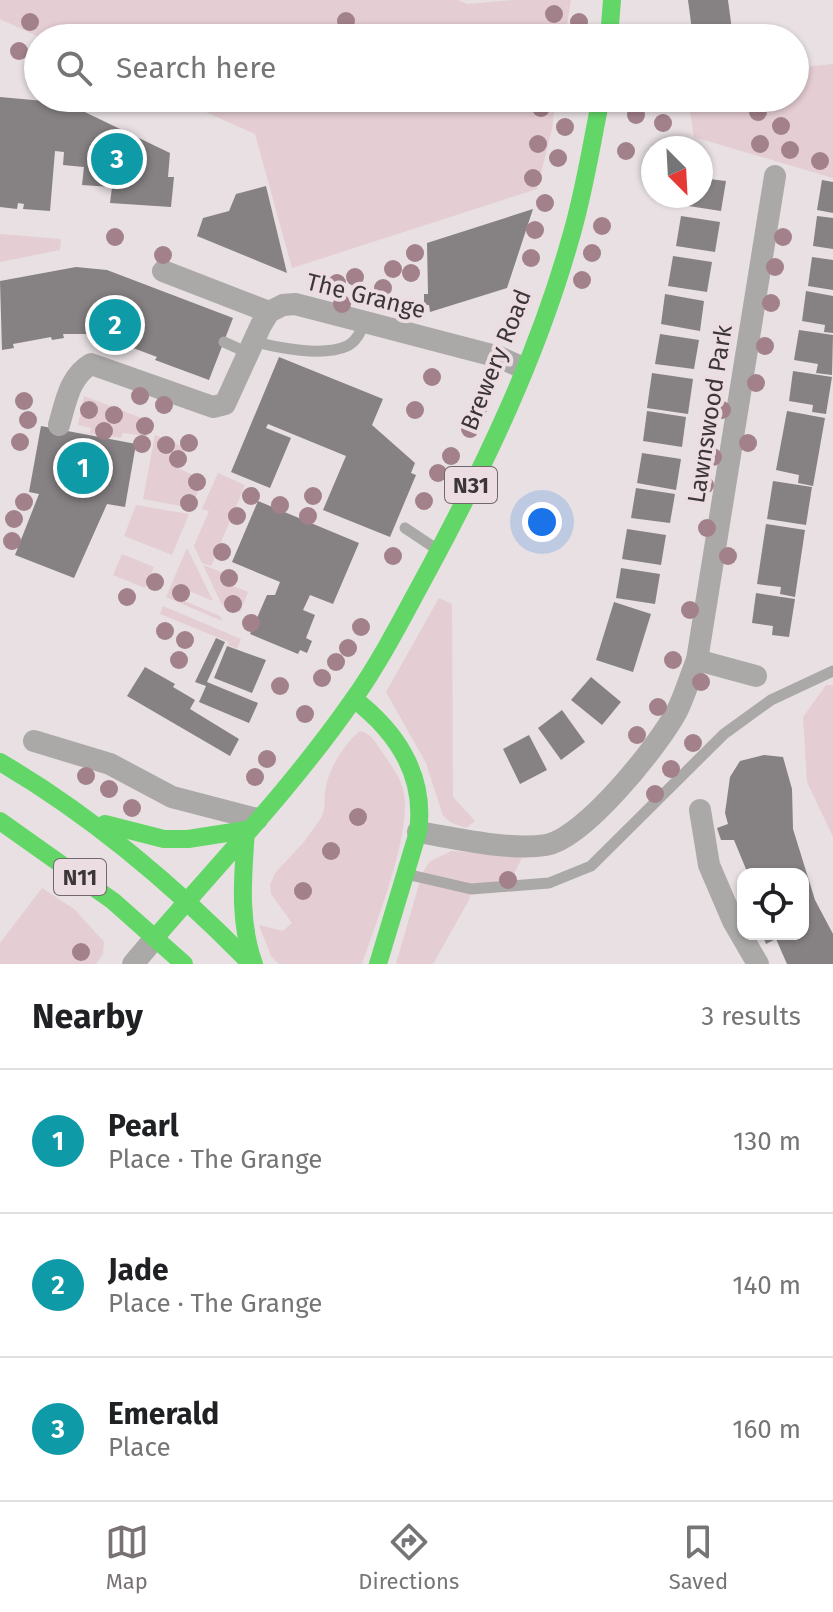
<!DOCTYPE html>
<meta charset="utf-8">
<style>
:root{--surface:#fff;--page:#f6f6f6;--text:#202124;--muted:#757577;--line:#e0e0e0;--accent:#787274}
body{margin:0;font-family:"Fira Sans",sans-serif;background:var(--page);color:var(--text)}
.controls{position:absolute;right:24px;bottom:24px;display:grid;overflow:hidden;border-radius:16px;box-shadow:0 2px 6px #0004}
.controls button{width:72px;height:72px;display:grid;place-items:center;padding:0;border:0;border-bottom:2px solid var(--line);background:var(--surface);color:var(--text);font:40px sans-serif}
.compass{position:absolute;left:641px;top:136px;width:72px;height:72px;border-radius:50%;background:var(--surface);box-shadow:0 2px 6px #0004;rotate:156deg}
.you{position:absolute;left:542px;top:522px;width:28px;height:28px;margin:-20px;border:6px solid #fff;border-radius:50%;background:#1a73e8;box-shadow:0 0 0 12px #1a73e833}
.badge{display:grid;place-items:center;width:52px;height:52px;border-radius:50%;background:var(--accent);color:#fff;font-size:26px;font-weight:700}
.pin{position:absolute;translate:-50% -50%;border:4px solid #fff;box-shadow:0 2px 8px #0006}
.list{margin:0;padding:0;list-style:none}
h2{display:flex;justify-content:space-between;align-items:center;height:104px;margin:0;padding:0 32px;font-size:34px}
h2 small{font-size:26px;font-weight:400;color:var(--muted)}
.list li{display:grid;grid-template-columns:52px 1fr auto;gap:24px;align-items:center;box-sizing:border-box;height:144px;padding:0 32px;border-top:2px solid var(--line)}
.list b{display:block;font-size:30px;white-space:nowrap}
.list p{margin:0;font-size:26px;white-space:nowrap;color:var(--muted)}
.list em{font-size:26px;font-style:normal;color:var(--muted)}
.icon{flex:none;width:44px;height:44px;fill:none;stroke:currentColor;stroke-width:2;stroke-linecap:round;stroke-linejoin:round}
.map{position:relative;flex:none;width:833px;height:964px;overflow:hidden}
.search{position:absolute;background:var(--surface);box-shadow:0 2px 6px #0004;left:24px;right:24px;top:24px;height:88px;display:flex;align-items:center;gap:20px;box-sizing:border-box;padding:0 28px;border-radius:44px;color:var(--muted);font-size:30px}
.sheet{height:536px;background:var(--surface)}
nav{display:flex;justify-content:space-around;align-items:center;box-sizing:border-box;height:112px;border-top:2px solid var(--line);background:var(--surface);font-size:22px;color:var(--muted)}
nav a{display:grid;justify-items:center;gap:4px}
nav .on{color:var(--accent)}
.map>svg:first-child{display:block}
.green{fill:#e4cdd3}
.building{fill:#868182}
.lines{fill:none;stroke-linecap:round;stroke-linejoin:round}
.lane{stroke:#aba8a8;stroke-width:11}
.street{stroke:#aba8a8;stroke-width:22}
.fast{stroke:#63d668;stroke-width:18}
.tree{fill:#a2818b}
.labels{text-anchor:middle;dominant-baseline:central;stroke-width:8;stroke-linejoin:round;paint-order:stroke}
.shield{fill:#ebdde1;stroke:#70686b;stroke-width:2}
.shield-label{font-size:22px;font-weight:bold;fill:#3c3638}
.street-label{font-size:24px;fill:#3c3638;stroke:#ebdde1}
</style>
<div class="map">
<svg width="833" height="964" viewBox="0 0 833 964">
<rect width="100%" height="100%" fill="#e8e0e2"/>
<g class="green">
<path d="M0 0H458L467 4 513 0H571L565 38H41L0 19Z"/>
<path d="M833 64V178L694 137 688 98H795V68Z"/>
<path d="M174 98H556L552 129 537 189 292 268 255 134Z"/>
<path d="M0 234 61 239 60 250 0 262Z"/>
<path d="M84 396 149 421 147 436 123 433 121 438 90 433 91 428 78 425Z"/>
<path d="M155 435 186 448 178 468 203 480 191 508 143 499Z"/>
<path d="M218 473 245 485 211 566 202 563 194 546 209 511 202 509Z"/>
<path d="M136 505 189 514 172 555 124 536Z"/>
<path d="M187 548 213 601 177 586 173 596 220 616 222 621 166 597Z"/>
<path d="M122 554 154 567 145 588 113 575Z"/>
<path d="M203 565 234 577 231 585 248 592 240 612 222 605Z"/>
<path d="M439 598 452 604 453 797 475 821 466 828 452 823 443 816 426 763 386 692Z"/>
<path d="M163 606 241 639 237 649 228 645 229 642 160 614Z"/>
<path d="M826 685H833V837L807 782 803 717Z"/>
<path d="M360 731C372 733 378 747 385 756 392 767 400 777 403 789 414 829 376 922 362 964H279L271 956 259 925 283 931 292 923 271 894 270 885 275 873 304 842 321 818C326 808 324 803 325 793 327 771 344 744 360 731Z"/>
<path d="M451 851 523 855 510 883H473L469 900 433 964H396L422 874 429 862Z"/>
<path d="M42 888 74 909 104 942 103 954 96 964H0V943Z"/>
</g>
<g class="building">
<path d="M688 0H728L733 38H693Z"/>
<path d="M0 97 66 103 170 153 168 177H174L171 207 110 203 112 187 82 185 84 167 63 165 64 152 55 151 50 211 23 209 24 204 18 203 17 209 0 207Z"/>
<path d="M701 178 726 181 721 211 682 205 684 196H701Z"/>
<path d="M822 180 833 182V213L817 210Z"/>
<path d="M266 186 287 273 197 236 203 218 229 211 236 194Z"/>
<path d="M533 209 507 288 430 312 429 305H424V294H428L427 243Z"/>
<path d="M681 216 720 222 715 252 676 246Z"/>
<path d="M817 216 833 218V249L813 246Z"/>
<path d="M673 256 712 262 707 292 668 286Z"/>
<path d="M812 257 833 260V290L808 286Z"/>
<path d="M76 267 107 270 233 318 209 380 155 360 157 357 120 343 119 346 107 341 109 338 97 334H63L64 338 52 340 51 337 13 344 14 348 2 350 0 281Z"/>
<path d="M806 291 833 296V333L824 332 825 325 802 321Z"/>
<path d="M665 294 704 301 700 331 661 324Z"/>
<path d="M799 330 833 335 832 375 816 373 818 364 794 360Z"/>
<path d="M660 334 699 340 694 369 655 364Z"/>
<path d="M279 357 383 399 372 425 415 463 411 473 416 475 390 537 323 510 346 456 268 424 266 428 291 438 270 488 231 472Z"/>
<path d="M793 371 832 377 826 414 812 412 813 405 789 401Z"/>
<path d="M652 373 693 379 688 414 647 408Z"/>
<path d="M647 411 686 417 682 447 643 441Z"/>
<path d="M787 411 825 418 813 486 798 483 799 475 776 470Z"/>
<path d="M41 426 136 444 125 507 107 504 74 578 15 555 39 494 29 492Z"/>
<path d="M642 453 681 459 676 490 637 483Z"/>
<path d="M773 481 812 487 806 525 767 519Z"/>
<path d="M636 488 675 494 670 523 631 518Z"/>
<path d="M258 501 359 543 333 604 310 595 303 610 315 615 306 638 312 641 307 653 300 650 298 654 250 634 267 595H275L280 582 232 562Z"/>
<path d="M766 524 805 530 795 597 780 594 781 587 757 584Z"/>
<path d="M627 529 666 535 661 565 622 559Z"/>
<path d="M621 568 660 574 655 604 616 598Z"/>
<path d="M756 593 795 599 789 637 772 635 773 626 752 623Z"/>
<path d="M614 602 651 614 633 672 596 660Z"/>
<path d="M216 638 225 642 207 682 258 703 249 723 199 702 206 686 195 682Z"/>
<path d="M227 646 266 660 252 693 214 678Z"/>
<path d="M145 667 175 684 173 687 195 700 190 709 239 739 230 756 127 696Z"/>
<path d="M591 677 621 702 602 725 571 700Z"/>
<path d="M562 710 585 742 561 760 538 728Z"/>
<path d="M529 735 547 770 520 784 503 749Z"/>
<path d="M764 755 783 757 792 789 793 829 815 900 833 934V964H787L776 939 766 944 762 934H803V874H748L734 840H721L717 828 728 824 725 813 730 777 740 761Z"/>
</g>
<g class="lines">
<g class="lane">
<path d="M253 341C277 348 324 357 347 346 356 342 361 331 365 322"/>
<path d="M224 342 248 353"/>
<path d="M405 528 432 546"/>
<path d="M406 874 471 889 549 883 591 866 724 734 771 700 833 671"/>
</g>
<g class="street">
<path d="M163 271 269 312"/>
<path d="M59 425C66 402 69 377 91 364L213 407 225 404 261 325 269 312 283 305 295 304 365 322 499 357 523 368"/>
<path d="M697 660 756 676"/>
<path d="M34 741 110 764 172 797 257 819"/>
<path d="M700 810 709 865 733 921 758 964"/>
<path d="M418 832C455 838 510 851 546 845 584 839 659 745 677 711 685 695 690 677 697 660L775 176"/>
<path d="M133 964 155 938"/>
</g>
<g class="fast">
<path d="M609 38 612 0"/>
<path d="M354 699C397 732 426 776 418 832L378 964"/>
<path d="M0 762C94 817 175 886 251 964"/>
<path d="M0 821 113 901 184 964"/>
<path d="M105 824 164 839H188L246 830"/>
<path d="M246 830C243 876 238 920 254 964"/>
<path d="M155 938C222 860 294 785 353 700 382 659 405 613 429 569 485 465 538 354 570 240 584 194 591 146 601 98"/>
</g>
</g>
<g class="tree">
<circle cx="554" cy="14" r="9"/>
<circle cx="346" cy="21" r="9"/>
<circle cx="30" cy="22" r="9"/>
<circle cx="579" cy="22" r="9"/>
<circle cx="19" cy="51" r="9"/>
<circle cx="541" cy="108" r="9"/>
<circle cx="758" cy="112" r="9"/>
<circle cx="636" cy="115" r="9"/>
<circle cx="663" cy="123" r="9"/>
<circle cx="781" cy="126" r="9"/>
<circle cx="565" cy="127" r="9"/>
<circle cx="538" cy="144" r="9"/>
<circle cx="760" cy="144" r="9"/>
<circle cx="790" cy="150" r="9"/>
<circle cx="626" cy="151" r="9"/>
<circle cx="558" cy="158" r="9"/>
<circle cx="820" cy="161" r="9"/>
<circle cx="533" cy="178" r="9"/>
<circle cx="545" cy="203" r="9"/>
<circle cx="602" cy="226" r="9"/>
<circle cx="535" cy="230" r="9"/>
<circle cx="115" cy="237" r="9"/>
<circle cx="783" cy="237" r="9"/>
<circle cx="415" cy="253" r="9"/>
<circle cx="592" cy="253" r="9"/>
<circle cx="163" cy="255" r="9"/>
<circle cx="531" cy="258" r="9"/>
<circle cx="775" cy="267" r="9"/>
<circle cx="393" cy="269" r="9"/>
<circle cx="411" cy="273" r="9"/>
<circle cx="355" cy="277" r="9"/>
<circle cx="582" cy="280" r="9"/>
<circle cx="337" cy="283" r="9"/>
<circle cx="383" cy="288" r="9"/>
<circle cx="771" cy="303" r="9"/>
<circle cx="342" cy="304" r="9"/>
<circle cx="765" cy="346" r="9"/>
<circle cx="432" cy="377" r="9"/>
<circle cx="756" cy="383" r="9"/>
<circle cx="485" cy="390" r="9"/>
<circle cx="140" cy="396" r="9"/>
<circle cx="24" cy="401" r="9"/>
<circle cx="164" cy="405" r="9"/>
<circle cx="478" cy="409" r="9"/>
<circle cx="89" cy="410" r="9"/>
<circle cx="415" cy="410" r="9"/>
<circle cx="722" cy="410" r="9"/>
<circle cx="114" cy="415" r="9"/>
<circle cx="28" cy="420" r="9"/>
<circle cx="145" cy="426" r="9"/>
<circle cx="470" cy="429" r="9"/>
<circle cx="104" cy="431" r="9"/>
<circle cx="20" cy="442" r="9"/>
<circle cx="189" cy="443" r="9"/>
<circle cx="748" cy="443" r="9"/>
<circle cx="142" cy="444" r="9"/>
<circle cx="166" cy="445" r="9"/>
<circle cx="451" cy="456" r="9"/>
<circle cx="713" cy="457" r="9"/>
<circle cx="178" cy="459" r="9"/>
<circle cx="438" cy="473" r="9"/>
<circle cx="197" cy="482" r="9"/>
<circle cx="705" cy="485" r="9"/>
<circle cx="251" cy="496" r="9"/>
<circle cx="313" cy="496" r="9"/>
<circle cx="424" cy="501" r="9"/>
<circle cx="24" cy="502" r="9"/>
<circle cx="189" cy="503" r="9"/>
<circle cx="280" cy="505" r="9"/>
<circle cx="237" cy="516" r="9"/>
<circle cx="308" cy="516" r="9"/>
<circle cx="14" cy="519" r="9"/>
<circle cx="707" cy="528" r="9"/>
<circle cx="12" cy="541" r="9"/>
<circle cx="222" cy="552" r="9"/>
<circle cx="393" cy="556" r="9"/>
<circle cx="728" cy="556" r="9"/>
<circle cx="229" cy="578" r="9"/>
<circle cx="155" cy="582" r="9"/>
<circle cx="181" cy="593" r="9"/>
<circle cx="127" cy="597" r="9"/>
<circle cx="233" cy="604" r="9"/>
<circle cx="690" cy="610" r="9"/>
<circle cx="251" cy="623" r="9"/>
<circle cx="361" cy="627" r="9"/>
<circle cx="165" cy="631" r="9"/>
<circle cx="185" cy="640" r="9"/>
<circle cx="348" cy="648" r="9"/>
<circle cx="179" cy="660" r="9"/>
<circle cx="673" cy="660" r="9"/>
<circle cx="336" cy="662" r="9"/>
<circle cx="322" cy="678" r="9"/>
<circle cx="701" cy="682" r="9"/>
<circle cx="280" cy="686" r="9"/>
<circle cx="658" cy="707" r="9"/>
<circle cx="305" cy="714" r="9"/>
<circle cx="637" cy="735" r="9"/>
<circle cx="693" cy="743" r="9"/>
<circle cx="267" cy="759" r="9"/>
<circle cx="671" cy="769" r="9"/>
<circle cx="86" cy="776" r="9"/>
<circle cx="255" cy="777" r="9"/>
<circle cx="109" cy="789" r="9"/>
<circle cx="655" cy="794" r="9"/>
<circle cx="132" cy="808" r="9"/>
<circle cx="358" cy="817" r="9"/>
<circle cx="331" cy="851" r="9"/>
<circle cx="508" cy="880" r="9"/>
<circle cx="303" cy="891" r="9"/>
<circle cx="81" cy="952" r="9"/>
</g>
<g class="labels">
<g class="shield">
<rect x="445" y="467" width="52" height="36" rx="6"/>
<rect x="54" y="859" width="52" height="36" rx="6"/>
</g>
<g class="shield-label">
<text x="471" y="485">N31</text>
<text x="80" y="877">N11</text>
</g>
<g class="street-label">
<text transform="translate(366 296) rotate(14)">The Grange</text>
<text transform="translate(496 360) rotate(-68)">Brewery Road</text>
<text transform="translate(710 414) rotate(-81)">Lawnswood Park</text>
</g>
</g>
</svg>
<div class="controls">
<button><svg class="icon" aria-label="locate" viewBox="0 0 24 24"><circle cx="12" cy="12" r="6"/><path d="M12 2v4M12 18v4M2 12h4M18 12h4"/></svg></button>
</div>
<svg class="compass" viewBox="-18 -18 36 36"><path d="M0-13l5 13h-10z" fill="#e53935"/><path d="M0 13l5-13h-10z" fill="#757577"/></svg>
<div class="you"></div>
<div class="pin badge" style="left:83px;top:468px;background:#0f9aa8">1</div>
<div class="pin badge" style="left:115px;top:325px;background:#0f9aa8">2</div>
<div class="pin badge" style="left:117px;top:159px;background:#0f9aa8">3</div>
<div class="search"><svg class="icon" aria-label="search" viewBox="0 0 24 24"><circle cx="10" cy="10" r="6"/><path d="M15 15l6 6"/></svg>Search here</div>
</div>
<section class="sheet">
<h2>Nearby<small>3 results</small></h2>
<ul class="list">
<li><span class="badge" style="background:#0f9aa8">1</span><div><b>Pearl</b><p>Place · The Grange</p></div><em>130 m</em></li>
<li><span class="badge" style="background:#0f9aa8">2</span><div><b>Jade</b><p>Place · The Grange</p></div><em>140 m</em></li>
<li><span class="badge" style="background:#0f9aa8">3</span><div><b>Emerald</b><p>Place</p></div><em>160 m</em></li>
</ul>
</section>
<nav>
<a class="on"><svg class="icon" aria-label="map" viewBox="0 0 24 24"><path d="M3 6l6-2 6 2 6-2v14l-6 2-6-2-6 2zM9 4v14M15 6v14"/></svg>Map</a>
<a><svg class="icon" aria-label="directions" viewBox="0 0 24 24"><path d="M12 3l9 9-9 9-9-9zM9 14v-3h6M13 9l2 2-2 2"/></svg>Directions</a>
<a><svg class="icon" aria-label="saved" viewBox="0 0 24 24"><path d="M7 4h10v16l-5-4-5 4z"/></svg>Saved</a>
</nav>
